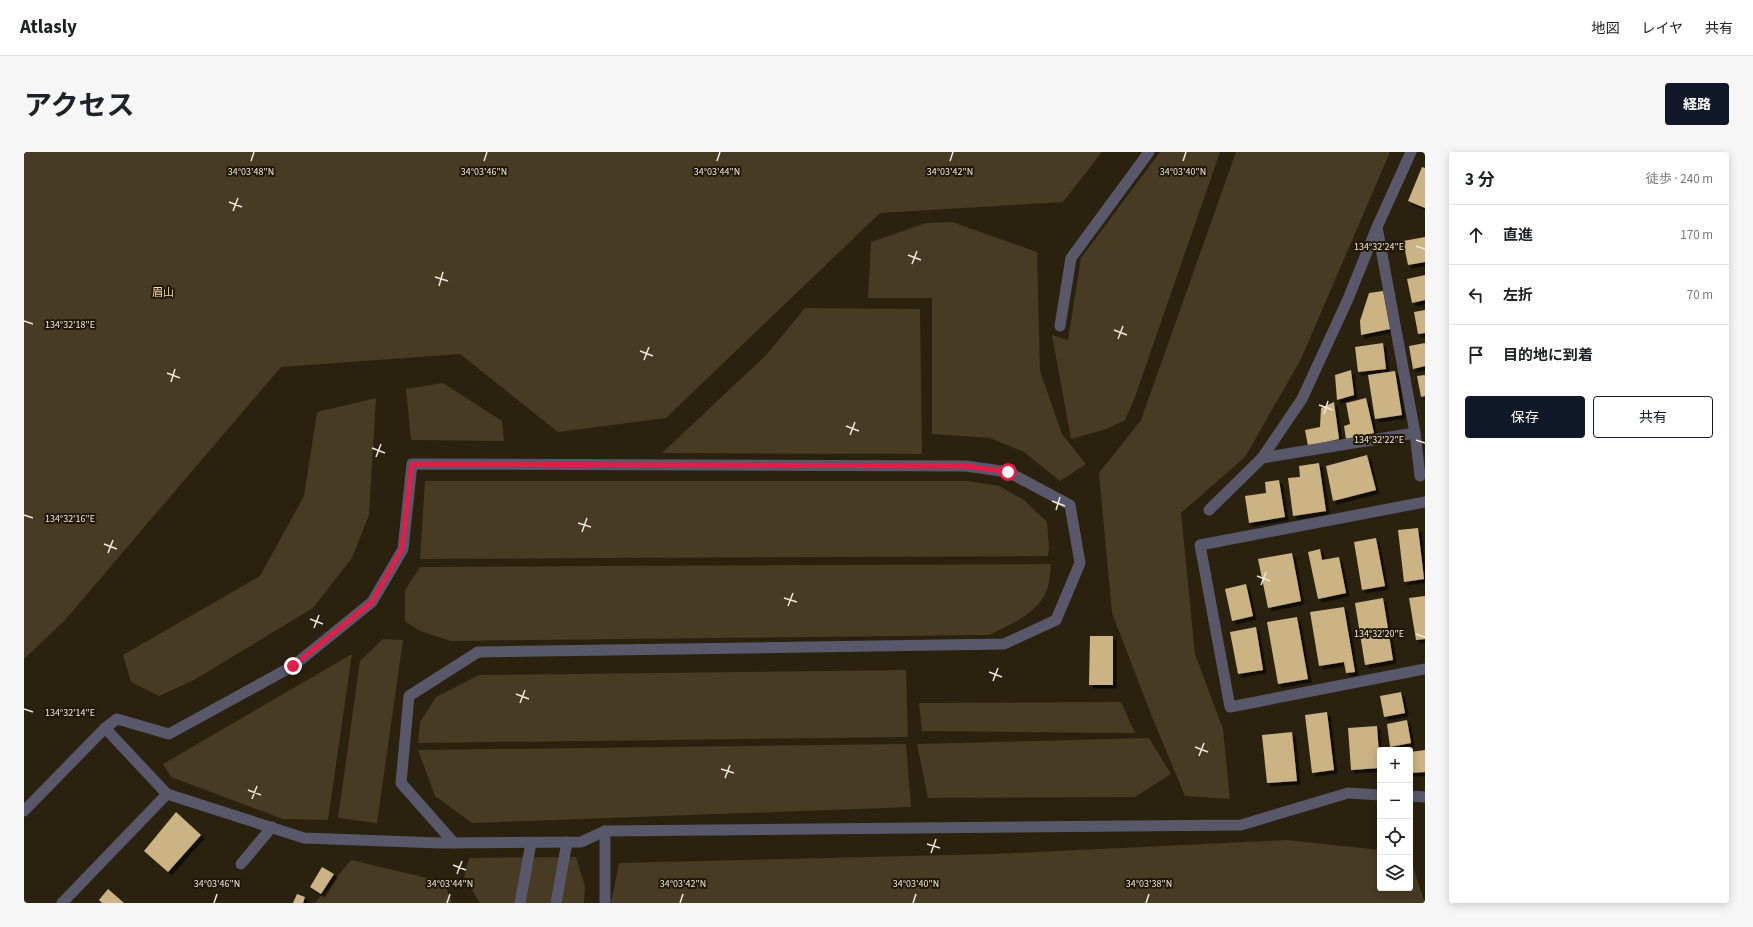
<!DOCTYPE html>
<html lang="ja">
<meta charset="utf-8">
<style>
:root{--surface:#fff;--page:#f6f6f6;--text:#202124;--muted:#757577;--line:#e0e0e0;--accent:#111827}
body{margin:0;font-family:"Source Sans 3","Noto Sans JP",sans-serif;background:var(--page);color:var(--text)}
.controls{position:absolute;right:12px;bottom:12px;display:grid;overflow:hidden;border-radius:4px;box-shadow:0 2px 10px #0003}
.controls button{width:36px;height:36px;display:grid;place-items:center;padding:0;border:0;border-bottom:1px solid var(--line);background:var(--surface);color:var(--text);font:20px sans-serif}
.stop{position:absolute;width:12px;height:12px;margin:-9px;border:3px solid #e11d48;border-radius:50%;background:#fff}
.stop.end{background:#e11d48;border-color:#fff;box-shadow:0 1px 4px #0008}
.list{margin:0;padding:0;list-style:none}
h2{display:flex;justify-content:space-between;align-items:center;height:52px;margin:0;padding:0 16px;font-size:17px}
h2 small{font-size:13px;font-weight:400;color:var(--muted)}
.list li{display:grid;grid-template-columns:26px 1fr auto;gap:12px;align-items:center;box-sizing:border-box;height:60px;padding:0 16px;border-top:1px solid var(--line)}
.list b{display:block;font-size:15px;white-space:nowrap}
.list em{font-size:13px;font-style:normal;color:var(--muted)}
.actions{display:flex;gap:8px;padding:12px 16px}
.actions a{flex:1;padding:9px 0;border:1px solid var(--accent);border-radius:4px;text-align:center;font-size:14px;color:var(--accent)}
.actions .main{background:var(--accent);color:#fff}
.icon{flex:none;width:22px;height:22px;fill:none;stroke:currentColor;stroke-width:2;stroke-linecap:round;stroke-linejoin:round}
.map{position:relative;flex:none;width:1401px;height:751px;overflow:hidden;border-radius:4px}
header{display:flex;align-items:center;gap:24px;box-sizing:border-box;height:56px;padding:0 20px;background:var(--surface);border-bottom:1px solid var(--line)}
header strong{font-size:19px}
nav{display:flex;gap:22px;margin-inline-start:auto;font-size:14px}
.intro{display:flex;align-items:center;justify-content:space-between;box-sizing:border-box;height:96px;padding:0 24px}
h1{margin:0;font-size:28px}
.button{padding:10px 18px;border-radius:4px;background:var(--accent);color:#fff;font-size:14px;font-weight:700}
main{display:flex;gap:24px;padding:0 24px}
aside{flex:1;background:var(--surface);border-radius:4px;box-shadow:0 2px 10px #0003}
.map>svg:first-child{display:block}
.green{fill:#483b23}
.building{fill:#cbb384;filter:url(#shadow)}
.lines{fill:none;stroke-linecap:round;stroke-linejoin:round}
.service{stroke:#59586b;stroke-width:11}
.minor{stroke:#59586b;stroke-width:11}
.route{stroke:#e11d48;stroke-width:5}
.ticks{fill:none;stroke:#eee8dc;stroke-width:1.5}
.labels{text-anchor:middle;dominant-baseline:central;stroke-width:4;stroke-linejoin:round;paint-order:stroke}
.park-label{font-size:11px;fill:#fbdea6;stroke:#201705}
.ticks-label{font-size:10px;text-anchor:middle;fill:#eee8dc;stroke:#201705;stroke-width:4;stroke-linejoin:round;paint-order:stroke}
</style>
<header>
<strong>Atlasly</strong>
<nav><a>地図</a><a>レイヤ</a><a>共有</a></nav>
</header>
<div class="intro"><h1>アクセス</h1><a class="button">経路</a></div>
<main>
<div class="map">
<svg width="1401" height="751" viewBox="0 0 1401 751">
<defs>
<filter id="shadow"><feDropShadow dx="3.5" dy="3.5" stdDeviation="0" flood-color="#0009"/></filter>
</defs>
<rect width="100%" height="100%" fill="#2a210e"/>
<g class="green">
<path d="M0 0H1078L1039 50 856 61 642 266 534 280 436 202 257 215 41 468 0 507Z"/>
<path d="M1136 0H1196L1111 245 1101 268 1083 277 1047 287 1028 183 1044 188 1057 106Z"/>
<path d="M1212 0H1366L1277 207 1221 305 1157 361 1171 502 1199 577 1206 647 1161 644 1128 565 1088 461 1075 321 1117 268Z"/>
<path d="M928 70 1013 100 1016 219 1038 282 1062 312 1036 329 1000 300 966 286 908 282V146H844L847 90 902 71Z"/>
<path d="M781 156 896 157 898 302 638 301 742 203Z"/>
<path d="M419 231 478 269 480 289 387 288 382 237Z"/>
<path d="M352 246 345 363 328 406 289 456 170 528 135 544 107 530 99 503 236 424 280 344 293 260Z"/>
<path d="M401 329H944L975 334 1000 348 1023 370 1025 397 1024 404 396 407Z"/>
<path d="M1027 412C1026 421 1026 432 1022 440 1013 462 985 473 965 483L427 489 396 479 381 469V438L396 415Z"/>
<path d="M359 487 379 488 353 671 314 666 336 509Z"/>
<path d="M328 502 304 668 259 667 147 625 139 612Z"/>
<path d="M882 518 884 585 394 591 396 570 412 545 455 523Z"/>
<path d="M1097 550 1111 581 898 579 895 551Z"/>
<path d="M1125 586 1147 622 1111 645 904 646 893 592Z"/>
<path d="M882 592 887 655 448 671 411 644 394 598Z"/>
<path d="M1262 688 1356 698V736H1386V706L1401 751H587L595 711 969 702Z"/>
<path d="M552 705 561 735 560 751H456L440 725 445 706Z"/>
<path d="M327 708 420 730 428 751H291Z"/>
</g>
<g class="building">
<path d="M1398 15 1401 16V56L1384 49Z"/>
<path d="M1401 85V110L1384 113 1379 89Z"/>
<path d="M1401 123V148L1388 151 1383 127Z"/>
<path d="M1359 139 1366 177 1337 183 1336 169 1345 141Z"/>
<path d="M1401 158V181L1394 182 1390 160Z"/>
<path d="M1359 191 1362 217 1334 220 1331 195Z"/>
<path d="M1401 191V214L1389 217 1385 194Z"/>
<path d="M1327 218 1330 243 1313 248 1311 223Z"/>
<path d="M1371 219 1378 263 1351 267 1344 223Z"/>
<path d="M1401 223V244L1397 245 1393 224Z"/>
<path d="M1342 246 1350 281 1322 287 1320 274 1326 272 1322 251Z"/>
<path d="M1310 250 1315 287 1284 294 1281 278 1296 275 1297 256Z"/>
<path d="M1343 303 1352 338 1309 349 1302 314Z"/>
<path d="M1295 311 1302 359 1269 364 1264 326 1276 325 1275 314Z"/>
<path d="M1255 328 1261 365 1225 371 1221 344 1242 341 1241 330Z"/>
<path d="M1394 376 1400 427 1380 430 1374 378Z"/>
<path d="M1352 386 1361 434 1338 438 1330 390Z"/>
<path d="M1296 397 1298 408 1315 405 1322 441 1294 447 1284 400Z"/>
<path d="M1268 401 1277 449 1244 456 1234 407Z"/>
<path d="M1222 432 1229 464 1208 469 1201 437Z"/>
<path d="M1401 444V487L1392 488 1385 446Z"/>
<path d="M1359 446 1369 508 1341 513 1331 451Z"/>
<path d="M1320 455 1331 520 1322 521 1320 510 1295 514 1286 460Z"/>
<path d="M1273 465 1284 527 1254 532 1243 470Z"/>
<path d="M1232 475 1239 518 1214 522 1206 480Z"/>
<path d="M1066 484H1089V533H1065Z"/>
<path d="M1377 540 1381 561 1360 565 1356 544Z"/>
<path d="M1303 560 1310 618 1288 621 1281 563Z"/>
<path d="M1383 568 1387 591 1366 595 1363 572Z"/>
<path d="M1353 574 1356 616 1327 618 1324 576Z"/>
<path d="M1268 580 1273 629 1243 631 1238 583Z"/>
<path d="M1401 598V620L1386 621V600Z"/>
<path d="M152 660 177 683 144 720 120 699Z"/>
<path d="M298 715 310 722 297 742 286 735Z"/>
<path d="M84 737 100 751H78L75 748Z"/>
<path d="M273 742 281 745 279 751H269Z"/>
</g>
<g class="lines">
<g class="service">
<path d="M496 751 507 691"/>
<path d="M532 751 543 690"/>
</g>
<g class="minor">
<path d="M1353 75 1391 281 1238 306 1278 247 1324 147 1353 75 1387 0"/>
<path d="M1036 174 1047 106 1125 0"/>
<path d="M1391 281 1396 324"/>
<path d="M1401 350 1176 393 1206 555 1401 517"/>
<path d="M1185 358 1238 306"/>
<path d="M81 576 93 567 145 582 269 514 348 450 379 397 388 312 942 314 984 320 1046 353 1056 411 1032 468 980 492 454 500 385 544 377 631 430 691"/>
<path d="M143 642 280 686 415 691 557 690 581 679 1217 673 1324 641 1356 643"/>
<path d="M1386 644 1401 645"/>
<path d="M0 659 81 576 143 642 38 751"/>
<path d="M581 679V751"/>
<path d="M217 712 248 675"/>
</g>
</g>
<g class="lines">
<path class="route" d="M269 514 348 450 378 397 388 312 942 314 984 320"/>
</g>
<path class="ticks" d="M227 9 230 0M460 9 463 0M693 9 696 0M926 9 929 0M1159 9 1162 0M205 50 218 55M209 59 214 46M1392 94 1401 97M884 103 897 108M888 112 893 99M411 125 424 129M415 134 419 120M0 169 9 172M1090 178 1103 183M1094 187 1099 174M616 199 629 204M620 208 625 195M143 221 156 226M147 230 151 217M1295 253 1309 258M1300 262 1304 249M822 274 835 279M826 283 831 270M1392 288 1401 291M348 296 361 301M352 305 357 292M1028 349 1041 354M1032 358 1036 345M0 363 9 366M554 371 567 375M558 380 563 366M80 392 93 397M84 401 89 388M1233 424 1246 429M1237 433 1242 420M760 446 773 450M764 454 769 441M286 467 299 472M290 476 295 463M1392 482 1401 485M965 520 978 525M969 529 974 516M492 542 505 547M496 551 501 538M0 557 9 560M1171 595 1184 600M1175 604 1180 591M697 617 710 621M701 626 706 613M224 638 237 643M228 647 233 634M903 692 916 696M907 701 912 687M429 713 442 718M433 722 438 709M190 751 193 742M423 751 426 742M656 751 659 742M889 751 892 742M1122 751 1125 742"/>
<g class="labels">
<g class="park-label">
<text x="139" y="140">眉山</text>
</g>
</g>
<g class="ticks-label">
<text x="227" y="23">34°03'48"N</text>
<text x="460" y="23">34°03'46"N</text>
<text x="693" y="23">34°03'44"N</text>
<text x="926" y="23">34°03'42"N</text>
<text x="1159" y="23">34°03'40"N</text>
<text x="1355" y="98">134°32'24"E</text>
<text x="46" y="176">134°32'18"E</text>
<text x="1355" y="291">134°32'22"E</text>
<text x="46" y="370">134°32'16"E</text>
<text x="1355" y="485">134°32'20"E</text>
<text x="46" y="564">134°32'14"E</text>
<text x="193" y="735">34°03'46"N</text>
<text x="426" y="735">34°03'44"N</text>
<text x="659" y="735">34°03'42"N</text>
<text x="892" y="735">34°03'40"N</text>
<text x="1125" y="735">34°03'38"N</text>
</g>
</svg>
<div class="controls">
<button>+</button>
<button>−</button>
<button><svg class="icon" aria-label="locate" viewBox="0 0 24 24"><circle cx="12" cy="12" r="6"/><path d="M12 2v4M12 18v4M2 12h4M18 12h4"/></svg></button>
<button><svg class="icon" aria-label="layers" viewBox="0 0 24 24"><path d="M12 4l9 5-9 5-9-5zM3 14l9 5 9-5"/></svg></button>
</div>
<div class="stop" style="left:984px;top:320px"></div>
<div class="stop end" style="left:269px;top:514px"></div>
</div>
<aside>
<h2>3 分<small>徒歩 · 240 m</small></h2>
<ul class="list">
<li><svg class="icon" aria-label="ahead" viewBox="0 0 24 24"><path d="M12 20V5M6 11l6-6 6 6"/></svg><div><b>直進</b></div><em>170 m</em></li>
<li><svg class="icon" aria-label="left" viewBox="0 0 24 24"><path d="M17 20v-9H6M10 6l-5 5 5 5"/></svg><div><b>左折</b></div><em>70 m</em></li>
<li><svg class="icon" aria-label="arrive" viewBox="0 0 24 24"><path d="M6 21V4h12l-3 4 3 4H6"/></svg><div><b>目的地に到着</b></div></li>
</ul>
<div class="actions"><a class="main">保存</a><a>共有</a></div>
</aside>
</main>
